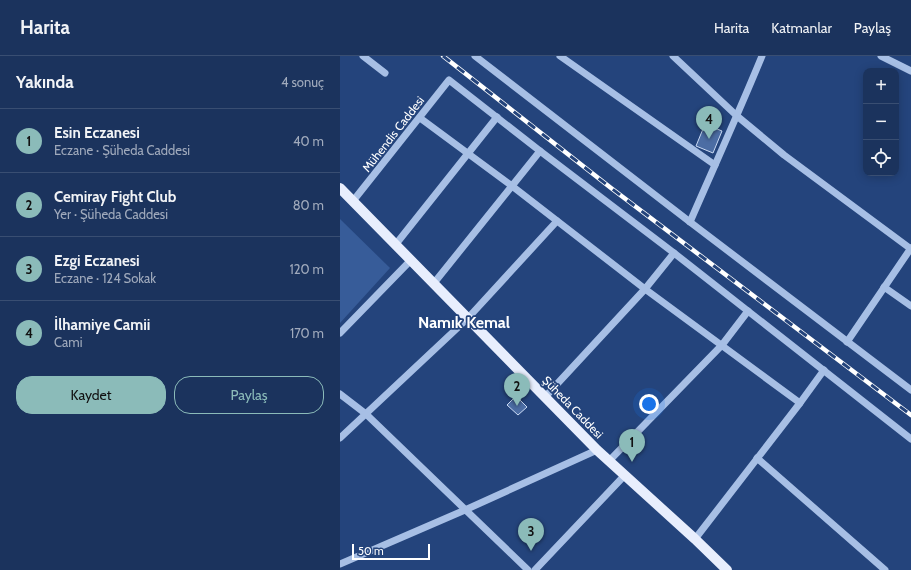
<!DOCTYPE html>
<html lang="tr">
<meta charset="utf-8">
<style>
:root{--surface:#1b335d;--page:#243b63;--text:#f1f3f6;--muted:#a0aabc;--line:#394e72;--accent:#8bbbb9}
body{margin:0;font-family:Cabin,sans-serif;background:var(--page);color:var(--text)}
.controls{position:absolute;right:12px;top:12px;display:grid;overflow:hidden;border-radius:8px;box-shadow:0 2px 10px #0003}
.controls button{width:36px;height:36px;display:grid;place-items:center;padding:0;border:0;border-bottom:1px solid var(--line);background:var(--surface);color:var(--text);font:20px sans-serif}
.scale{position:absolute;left:12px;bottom:10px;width:78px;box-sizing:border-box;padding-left:4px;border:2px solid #fff;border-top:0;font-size:11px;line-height:14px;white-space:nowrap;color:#fff;-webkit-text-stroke:3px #24447c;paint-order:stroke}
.you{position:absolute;left:309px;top:348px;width:14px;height:14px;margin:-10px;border:3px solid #fff;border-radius:50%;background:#1a73e8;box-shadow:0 0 0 6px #1a73e833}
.badge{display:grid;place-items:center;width:26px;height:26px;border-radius:50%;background:var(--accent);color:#111;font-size:13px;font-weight:700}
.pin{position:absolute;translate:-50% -33px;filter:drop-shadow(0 1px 2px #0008)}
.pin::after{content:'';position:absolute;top:21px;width:14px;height:12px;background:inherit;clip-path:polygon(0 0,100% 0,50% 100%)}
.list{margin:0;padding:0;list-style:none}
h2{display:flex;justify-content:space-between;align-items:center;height:52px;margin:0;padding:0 16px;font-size:17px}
h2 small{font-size:13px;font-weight:400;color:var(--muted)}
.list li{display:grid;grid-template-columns:26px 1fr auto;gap:12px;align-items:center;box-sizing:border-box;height:64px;padding:0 16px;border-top:1px solid var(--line)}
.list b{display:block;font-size:15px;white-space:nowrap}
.list p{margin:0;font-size:13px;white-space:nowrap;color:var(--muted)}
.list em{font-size:13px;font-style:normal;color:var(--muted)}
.actions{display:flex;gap:8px;padding:12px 16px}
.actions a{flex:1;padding:9px 0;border:1px solid var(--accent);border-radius:16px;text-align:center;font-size:14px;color:var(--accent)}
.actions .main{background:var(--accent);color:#111}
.icon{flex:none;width:22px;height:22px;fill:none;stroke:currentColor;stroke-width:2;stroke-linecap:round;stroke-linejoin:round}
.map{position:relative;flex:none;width:571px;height:514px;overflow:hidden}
header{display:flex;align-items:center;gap:24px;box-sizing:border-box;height:56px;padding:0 20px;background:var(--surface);border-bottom:1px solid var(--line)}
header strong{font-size:19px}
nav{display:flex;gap:22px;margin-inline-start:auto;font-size:14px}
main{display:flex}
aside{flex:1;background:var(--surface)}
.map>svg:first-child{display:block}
.green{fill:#375c99}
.building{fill:#4c6da4;stroke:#cadaf4}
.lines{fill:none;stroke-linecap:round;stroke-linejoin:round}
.minor{stroke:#a7bfe5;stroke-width:7}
.major{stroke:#e8eefd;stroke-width:10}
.rail-casing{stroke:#fff;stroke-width:4.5}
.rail{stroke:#24447c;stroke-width:3;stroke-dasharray:9;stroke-linecap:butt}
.labels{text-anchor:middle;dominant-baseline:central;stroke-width:3.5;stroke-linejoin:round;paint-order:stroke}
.street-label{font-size:12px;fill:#fff;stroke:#24447c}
.district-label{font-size:16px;font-weight:bold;fill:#fff;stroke:#24447c}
</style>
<header>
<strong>Harita</strong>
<nav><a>Harita</a><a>Katmanlar</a><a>Paylaş</a></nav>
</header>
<main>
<aside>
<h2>Yakında<small>4 sonuç</small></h2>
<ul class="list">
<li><span class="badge">1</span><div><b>Esin Eczanesi</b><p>Eczane · Şüheda Caddesi</p></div><em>40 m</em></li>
<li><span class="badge">2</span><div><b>Cemiray Fight Club</b><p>Yer · Şüheda Caddesi</p></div><em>80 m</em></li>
<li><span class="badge">3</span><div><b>Ezgi Eczanesi</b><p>Eczane · 124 Sokak</p></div><em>120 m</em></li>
<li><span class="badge">4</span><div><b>İlhamiye Camii</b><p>Cami</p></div><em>170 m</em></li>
</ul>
<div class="actions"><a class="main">Kaydet</a><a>Paylaş</a></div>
</aside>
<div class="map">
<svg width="571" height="514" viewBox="0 0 571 514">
<rect width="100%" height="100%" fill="#24447c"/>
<path class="green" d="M0 163 50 212 0 267Z"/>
<g class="building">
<path d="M365 68 382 75 373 97 356 90Z"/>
<path d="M176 340 187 351 178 359 167 349Z"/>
</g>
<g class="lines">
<g class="minor">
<path d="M23 0 45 17"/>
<path d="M135 0 350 166 571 334"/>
<path d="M220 0 375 109"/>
<path d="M333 0 397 60 444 99 571 193"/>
<path d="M541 0 571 15"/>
<path d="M80 62 172 130 305 233 460 347"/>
<path d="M13 145 109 24 200 95 334 197 571 383"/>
<path d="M350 166C374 111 399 56 422 0"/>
<path d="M56 188 157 61"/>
<path d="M94 227 200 95"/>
<path d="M544 231 571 250"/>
<path d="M0 277 71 204"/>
<path d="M507 286 571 192"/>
<path d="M0 338 26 358 188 514"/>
<path d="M205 341 305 233 334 197"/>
<path d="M0 382 128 262 217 165"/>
<path d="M417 402 545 514"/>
<path d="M269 405 382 289 408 255"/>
<path d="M355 483 460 347 484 314"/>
<path d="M0 508 125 454 257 394"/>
<path d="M195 514 284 420"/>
</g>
<path class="major" d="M0 132 257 394 355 483 387 514"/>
<defs>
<path id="rail" d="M103 0 271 132 571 359"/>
</defs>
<use href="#rail" class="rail-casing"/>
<use href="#rail" class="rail"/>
</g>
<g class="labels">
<g class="street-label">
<text transform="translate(53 78) rotate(-52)">Mühendis Caddesi</text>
<text transform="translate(233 351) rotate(46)">Şüheda Caddesi</text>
</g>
<g class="district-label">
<text x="124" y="266">Namık Kemal</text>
</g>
</g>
</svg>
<div class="controls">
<button>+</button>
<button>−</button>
<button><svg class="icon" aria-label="locate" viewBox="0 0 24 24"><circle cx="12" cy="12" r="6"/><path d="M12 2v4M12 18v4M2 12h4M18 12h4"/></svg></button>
</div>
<div class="scale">50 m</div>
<div class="you"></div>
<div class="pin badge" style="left:292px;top:406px">1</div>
<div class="pin badge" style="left:177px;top:350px">2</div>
<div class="pin badge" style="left:191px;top:495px">3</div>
<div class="pin badge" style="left:369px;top:83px">4</div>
</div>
</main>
